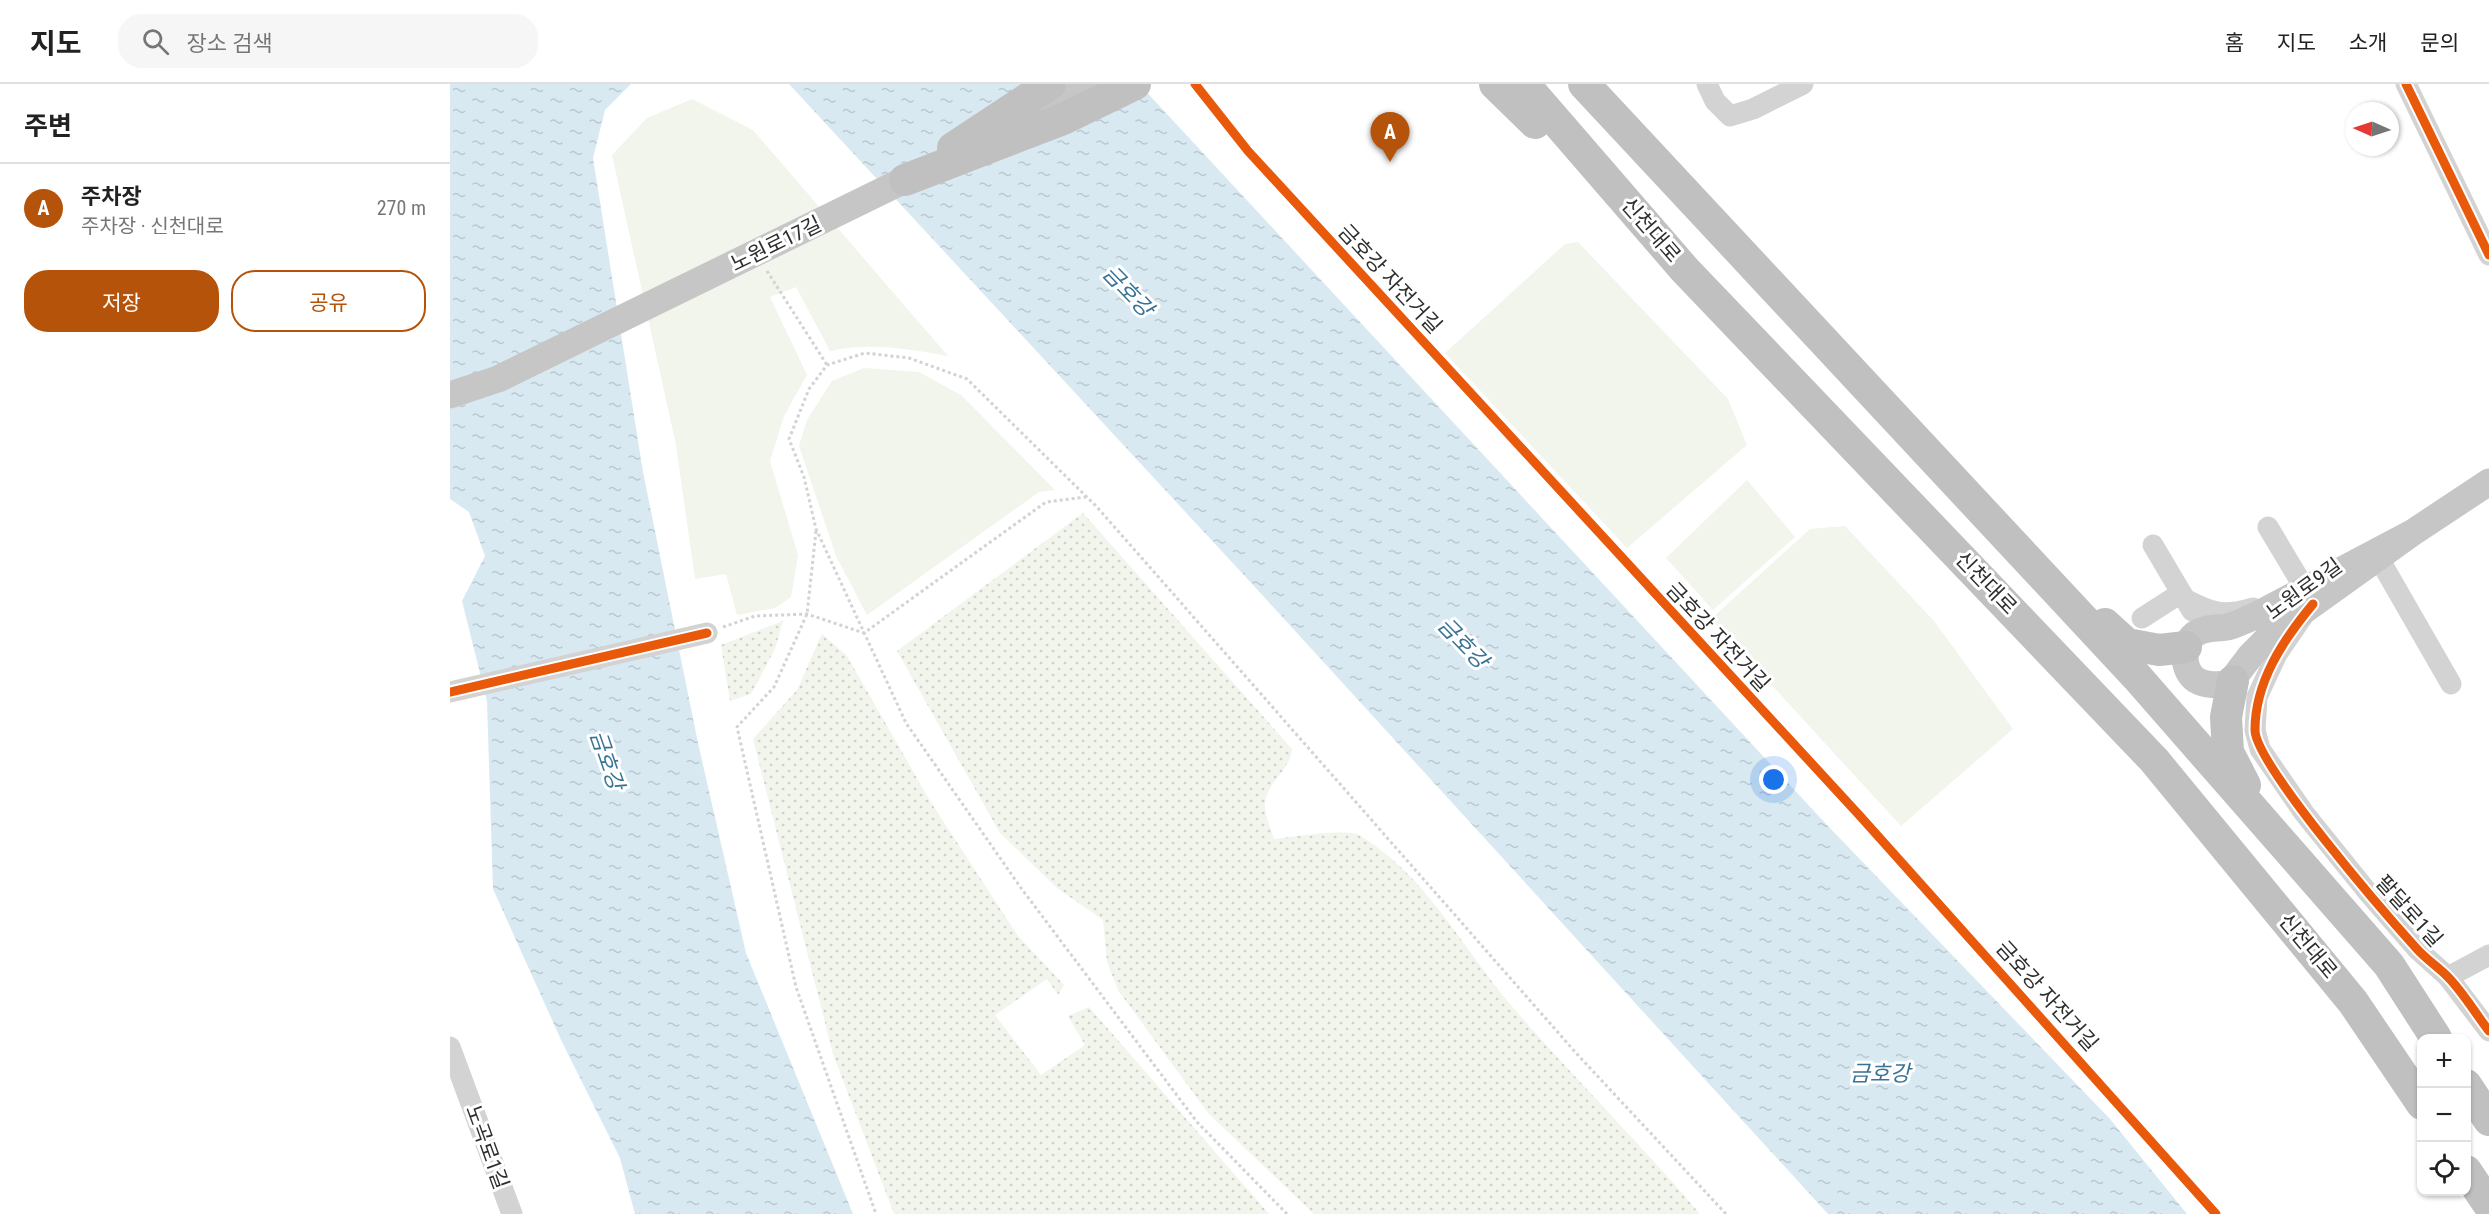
<!DOCTYPE html>
<html lang="ko">
<meta charset="utf-8">
<style>
:root{--surface:#fff;--page:#f6f6f6;--text:#222;--muted:#767676;--line:#e0e0e0;--accent:#b45309}
body{margin:0;font-family:"Roboto Condensed","Noto Sans KR",sans-serif;background:var(--page);color:var(--text)}
.controls{position:absolute;right:18px;bottom:18px;display:grid;overflow:hidden;border-radius:12px;box-shadow:0 2px 4px #0004}
.controls button{width:54px;height:54px;display:grid;place-items:center;padding:0;border:0;border-bottom:2px solid var(--line);background:var(--surface);color:var(--text);font:30px sans-serif}
.compass{position:absolute;left:1895px;top:18px;width:54px;height:54px;border-radius:50%;background:var(--surface);box-shadow:0 2px 4px #0004;rotate:273deg}
.you{position:absolute;left:1324px;top:696px;width:21px;height:21px;margin:-15px;border:4px solid #fff;border-radius:50%;background:#1a73e8;box-shadow:0 0 0 9px #1a73e833}
.badge{display:grid;place-items:center;width:39px;height:39px;border-radius:50%;background:var(--accent);color:#fff;font-size:20px;font-weight:700}
.pin{position:absolute;translate:-50% -50px;filter:drop-shadow(0 2px 3px #0008)}
.pin::after{content:'';position:absolute;top:32px;width:21px;height:18px;background:inherit;clip-path:polygon(0 0,100% 0,50% 100%)}
.list{margin:0;padding:0;list-style:none}
h2{display:flex;justify-content:space-between;align-items:center;height:78px;margin:0;padding:0 24px;font-size:26px}
h2 small{font-size:20px;font-weight:400;color:var(--muted)}
.list li{display:grid;grid-template-columns:39px 1fr auto;gap:18px;align-items:center;box-sizing:border-box;height:90px;padding:0 24px;border-top:2px solid var(--line)}
.list b{display:block;font-size:22px;white-space:nowrap}
.list p{margin:0;font-size:20px;white-space:nowrap;color:var(--muted)}
.list em{font-size:20px;font-style:normal;color:var(--muted)}
.actions{display:flex;gap:12px;padding:18px 24px}
.actions a{flex:1;padding:14px 0;border:2px solid var(--accent);border-radius:24px;text-align:center;font-size:21px;color:var(--accent)}
.actions .main{background:var(--accent);color:#fff}
.icon{flex:none;width:33px;height:33px;fill:none;stroke:currentColor;stroke-width:2;stroke-linecap:round;stroke-linejoin:round}
.map{position:relative;flex:none;width:2039px;height:1130px;overflow:hidden}
header{display:flex;align-items:center;gap:36px;box-sizing:border-box;height:84px;padding:0 30px;background:var(--surface);border-bottom:2px solid var(--line)}
header strong{font-size:28px}
nav{display:flex;gap:33px;margin-inline-start:auto;font-size:21px}
.search{width:420px;height:54px;background:var(--page);display:flex;align-items:center;gap:15px;box-sizing:border-box;padding:0 21px;border-radius:24px;color:var(--muted);font-size:22px}
main{display:flex}
aside{flex:1;background:var(--surface)}
.map>svg:first-child{display:block}
.grass{fill:#f1f5ec}
.garden{fill:url(#garden-dots)}
.water{fill:url(#water-ripples)}
.lines{fill:none;stroke-linecap:round;stroke-linejoin:round}
.path{stroke:#d3d3d3;stroke-width:3;stroke-dasharray:3 3;stroke-linecap:butt}
.minor{stroke:#d3d3d3;stroke-width:21}
.major{stroke:#c6c6c6;stroke-width:27}
.highway{stroke:#c0c0c0;stroke-width:32}
.cycleway-casing{stroke:#fff;stroke-width:13}
.cycleway{stroke:#e8590c;stroke-width:9}
.labels{text-anchor:middle;dominant-baseline:central;stroke-width:6;stroke-linejoin:round;paint-order:stroke}
.street-label{font-size:21px;fill:#2e2e2e;stroke:#fff}
.water-label{font-size:22px;font-style:italic;fill:#397394;stroke:#fff}
</style>
<header>
<strong>지도</strong>
<div class="search"><svg class="icon" aria-label="search" viewBox="0 0 24 24"><circle cx="10" cy="10" r="6"/><path d="M15 15l6 6"/></svg>장소 검색</div>
<nav><a>홈</a><a>지도</a><a>소개</a><a>문의</a></nav>
</header>
<main>
<aside>
<h2>주변<small></small></h2>
<ul class="list">
<li><span class="badge">A</span><div><b>주차장</b><p>주차장 · 신천대로</p></div><em>270 m</em></li>
</ul>
<div class="actions"><a class="main">저장</a><a>공유</a></div>
</aside>
<div class="map">
<svg width="2039" height="1130" viewBox="0 0 2039 1130">
<defs>
<pattern id="garden-dots" width="8" height="8" patternUnits="userSpaceOnUse" patternTransform="scale(1.5)"><rect width="8" height="8" fill="#f1f5ec"/><path d="M2 2h.1M6 6h.1" fill="none" stroke="#cfd2cb" stroke-width="1.8" stroke-linecap="round"/></pattern>
<pattern id="water-ripples" width="26" height="14" patternUnits="userSpaceOnUse" patternTransform="scale(1.5)"><rect width="26" height="14" fill="#d8e9f2"/><path d="M2 4q2-2 4 0t4 0M15 11q2-2 4 0t4 0" fill="none" stroke="#bac8d0"/></pattern>
</defs>
<rect width="100%" height="100%" fill="#fff"/>
<g class="grass">
<path d="M242 15 303 46 498 272C458 265 420 258 380 267L346 203 320 213 357 291 334 332 320 377 348 471 341 513 325 524 287 531 276 490 245 495 226 361 162 71 197 34Z"/>
<path d="M1128 158 1278 315 1297 361 1177 464 995 269 1115 160Z"/>
<path d="M414 284 469 288 511 311 605 406 589 408 417 531 386 472 349 362 357 336 382 297Z"/>
<path d="M1297 396 1345 453 1263 526 1216 474Z"/>
<path d="M1395 442 1484 537 1563 645 1451 742 1261 535 1360 445Z"/>
</g>
<g class="garden">
<path d="M633 429 842 665C841 685 817 698 815 719 814 729 821 745 824 755 839 753 898 744 909 751 978 792 1014 868 1066 927 1126 996 1191 1060 1250 1130H864L758 1029 668 906 657 878 653 836 607 804 550 749 447 567Z"/>
<path d="M333 537 325 565 301 610 280 617 271 561Z"/>
<path d="M372 550 397 572 480 717 568 852 614 901 608 911 597 895 545 931 591 991 635 961 618 932 639 923 819 1130H444L383 970 303 655 347 606Z"/>
</g>
<g class="water">
<path d="M0 0H181L155 26 143 74 193 388 248 659 296 869 403 1130H185L170 1074 112 958 43 805 37 617 12 517 35 472 19 428 0 415Z"/>
<path d="M339 0H689L1377 741 1660 1035 1737 1130H1378L804 502Z"/>
</g>
<g class="lines">
<g class="path">
<path d="M317 187 377 281"/>
<path d="M366 447 357 530 324 603 287 643 346 903 426 1130"/>
<path d="M273 543 305 532 357 530 414 549 596 418 636 413"/>
<path d="M837 1130 747 1038 571 804 456 639 366 445 354 393 339 355 359 305 377 281 415 269 459 274 517 295 647 423 1126 969 1276 1130"/>
</g>
<g class="minor">
<path d="M1257 0 1265 17 1280 32 1303 25 1353 0"/>
<path d="M1956 0 2039 171"/>
<path d="M1818 443 1855 505"/>
<path d="M1703 461 1742 527"/>
<path d="M1928 473 2001 600"/>
<path d="M1735 515C1762 529 1773 533 1803 524"/>
<path d="M1853 532 1827 570 1807 613 1805 646 1810 665 1854 729 1916 806 1968 866 1998 893 2039 947"/>
<path d="M1692 534 1731 509"/>
<path d="M0 608 257 549"/>
<path d="M1998 893 2039 871"/>
<path d="M0 963 62 1130"/>
</g>
<g class="major">
<path d="M574 37 648 0"/>
<path d="M0 311 48 295 475 86"/>
<path d="M1962 449 1803 533C1795 536 1786 541 1777 543 1765 545 1755 543 1745 550 1731 561 1732 586 1746 596 1756 602 1768 601 1779 600L1801 571 1824 548 1962 449 2039 398"/>
</g>
<g class="highway">
<path d="M1045 0 1085 39"/>
<path d="M1074 0 1235 186 1704 676 1903 918 1972 1020"/>
<path d="M1134 0 1687 593 1939 881 1986 954"/>
<path d="M503 64 600 0"/>
<path d="M455 96 613 35 685 0"/>
<path d="M1655 540 1677 560 1709 566 1736 563"/>
<path d="M1783 597 1776 633 1778 668 1795 701"/>
<path d="M2016 1001 2039 1036"/>
<path d="M2016 1087 2039 1121"/>
</g>
<defs>
<g id="cycleway">
<path d="M745 0 798 67 1410 732 1766 1130"/>
<path d="M1956 0 2039 171"/>
<path d="M1863 520C1833 556 1805 598 1805 646 1805 680 1938 833 1967 865 1976 875 1988 883 1997 892 2013 908 2025 929 2039 947"/>
<path d="M0 608 257 549"/>
</g>
</defs>
<use href="#cycleway" class="cycleway-casing"/>
<use href="#cycleway" class="cycleway"/>
</g>
<g class="labels">
<g class="street-label">
<text transform="translate(1201 146) rotate(49)">신천대로</text>
<text transform="translate(326 160) rotate(-26)">노원로17길</text>
<text transform="translate(940 195) rotate(47)">금호강 자전거길</text>
<text transform="translate(1536 499) rotate(46)">신천대로</text>
<text transform="translate(1854 505) rotate(-36)">노원로9길</text>
<text transform="translate(1268 553) rotate(47)">금호강 자전거길</text>
<text transform="translate(1959 827) rotate(48)">팔달로1길</text>
<text transform="translate(1858 862) rotate(50)">신천대로</text>
<text transform="translate(1597 912) rotate(48)">금호강 자전거길</text>
<text transform="translate(37 1063) rotate(70)">노곡로1길</text>
</g>
<g class="water-label">
<text transform="translate(678 207) rotate(46)">금호강</text>
<text transform="translate(1013 559) rotate(46)">금호강</text>
<text transform="translate(157 676) rotate(71)">금호강</text>
<text x="1430" y="989">금호강</text>
</g>
</g>
</svg>
<div class="controls">
<button>+</button>
<button>−</button>
<button><svg class="icon" aria-label="locate" viewBox="0 0 24 24"><circle cx="12" cy="12" r="6"/><path d="M12 2v4M12 18v4M2 12h4M18 12h4"/></svg></button>
</div>
<svg class="compass" viewBox="-18 -18 36 36"><path d="M0-13l5 13h-10z" fill="#e53935"/><path d="M0 13l5-13h-10z" fill="#767676"/></svg>
<div class="you"></div>
<div class="pin badge" style="left:940px;top:78px">A</div>
</div>
</main>
